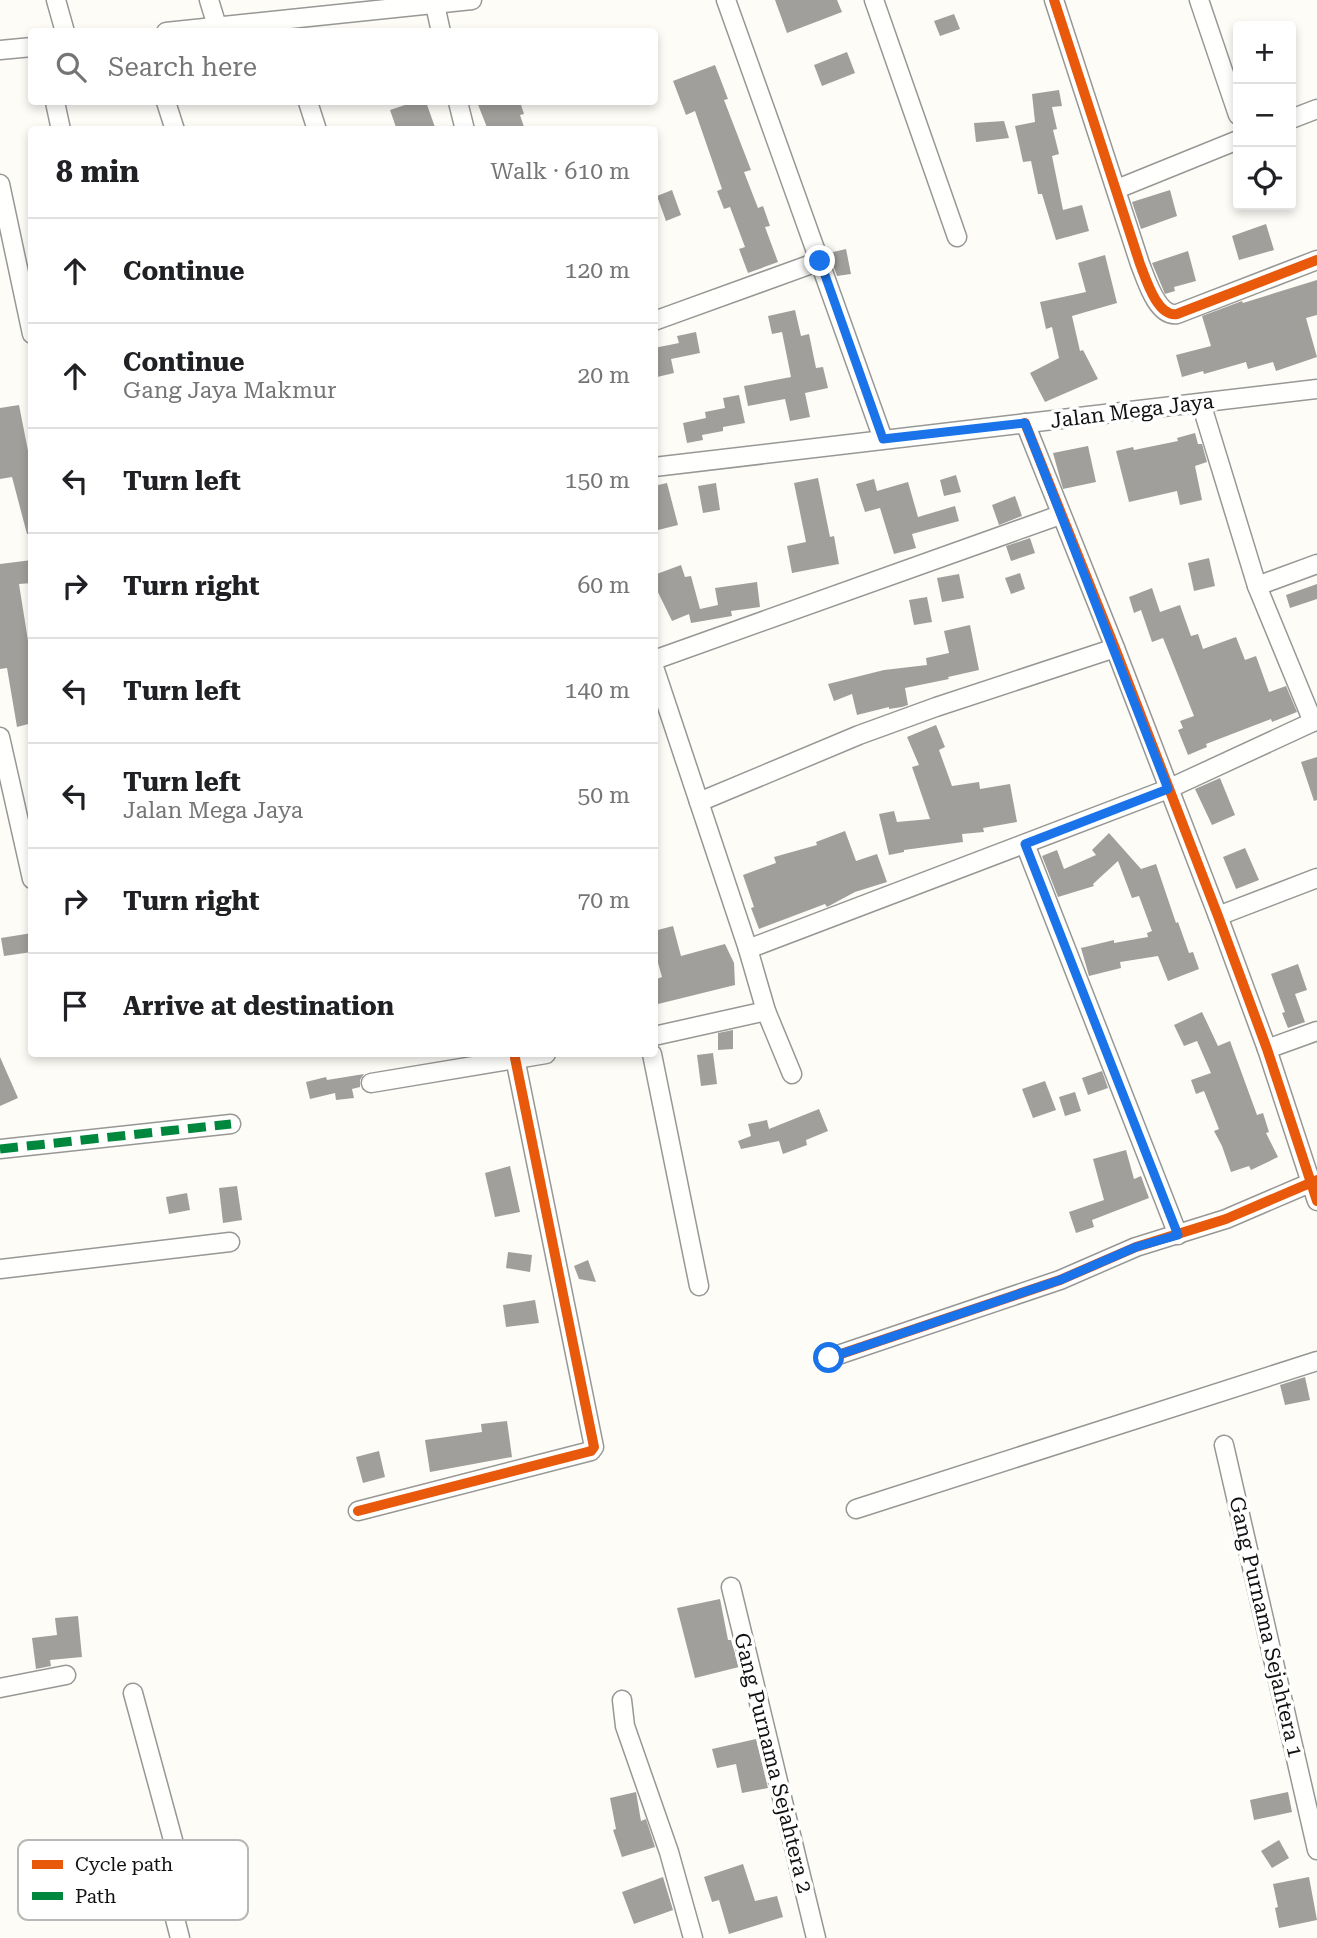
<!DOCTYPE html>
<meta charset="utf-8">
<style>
:root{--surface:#fff;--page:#f6f6f6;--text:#202124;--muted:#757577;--line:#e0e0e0}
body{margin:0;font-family:"Roboto Serif",serif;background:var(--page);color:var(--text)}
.controls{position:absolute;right:21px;top:21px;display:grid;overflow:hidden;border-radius:7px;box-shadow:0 4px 10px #0003}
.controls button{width:63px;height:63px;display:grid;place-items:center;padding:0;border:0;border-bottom:2px solid var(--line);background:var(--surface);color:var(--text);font:35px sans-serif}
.stop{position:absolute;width:21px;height:21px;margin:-16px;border:5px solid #1a73e8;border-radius:50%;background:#fff}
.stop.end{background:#1a73e8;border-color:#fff;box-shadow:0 2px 7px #0008}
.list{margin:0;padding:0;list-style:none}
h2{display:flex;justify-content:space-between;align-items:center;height:91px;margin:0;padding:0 28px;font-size:30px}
h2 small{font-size:23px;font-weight:400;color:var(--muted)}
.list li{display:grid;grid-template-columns:46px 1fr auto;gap:21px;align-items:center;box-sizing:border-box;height:105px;padding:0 28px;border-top:2px solid var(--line)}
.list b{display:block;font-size:26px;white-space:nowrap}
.list p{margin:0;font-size:23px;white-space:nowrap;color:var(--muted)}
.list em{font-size:23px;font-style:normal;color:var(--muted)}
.icon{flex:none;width:38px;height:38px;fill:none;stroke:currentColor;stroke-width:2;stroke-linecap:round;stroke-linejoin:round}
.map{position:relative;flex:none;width:1317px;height:1938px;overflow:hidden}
.search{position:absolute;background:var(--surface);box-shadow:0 4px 10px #0003;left:28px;top:28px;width:630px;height:77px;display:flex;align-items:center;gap:18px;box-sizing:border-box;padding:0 24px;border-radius:7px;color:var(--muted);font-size:26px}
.panel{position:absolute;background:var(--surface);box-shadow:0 4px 10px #0003;left:28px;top:126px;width:630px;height:931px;border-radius:7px}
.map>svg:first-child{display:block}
.building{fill:#a19f9c}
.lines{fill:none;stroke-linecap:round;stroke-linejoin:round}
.minor-casing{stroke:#979795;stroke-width:21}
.minor{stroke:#fffffe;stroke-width:18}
.quiet{stroke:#00873e;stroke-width:9;stroke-dasharray:18 9;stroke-linecap:butt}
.cycleway-casing{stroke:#fff;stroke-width:15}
.cycleway{stroke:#e8590c;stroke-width:10}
.route{stroke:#1a73e8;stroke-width:9}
.labels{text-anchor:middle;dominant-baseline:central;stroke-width:7;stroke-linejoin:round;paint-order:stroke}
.street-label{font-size:21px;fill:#111;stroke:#fff}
.key{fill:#fff;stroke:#b8b8b8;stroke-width:2}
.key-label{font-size:19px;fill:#111}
</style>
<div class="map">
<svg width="1317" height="1938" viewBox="0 0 1317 1938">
<rect width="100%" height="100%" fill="#fdfcf7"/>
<g class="building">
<path d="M775 0H837L842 12 787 33Z"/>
<path d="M954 14 960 29 940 36 934 21Z"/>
<path d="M847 52 855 73 822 86 814 65Z"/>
<path d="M715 65 728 99 724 100 751 170 744 172 758 208 763 206 770 226 765 227 778 262 748 273 739 249 745 247 730 207 724 209 717 191 722 189 695 111 686 115 673 81Z"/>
<path d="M1059 90 1062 106 1052 107 1057 129 1053 130 1059 154 1052 156 1063 210 1082 205 1089 231 1056 240 1042 194H1038L1031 161 1023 162 1015 126 1035 122 1032 94Z"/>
<path d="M414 102H426L436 130H397L390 110Z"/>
<path d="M477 102H520L524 114 520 115 525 130H488Z"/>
<path d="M1004 121 1009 138 976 142 974 123Z"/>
<path d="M672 190 681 215 666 221 657 196Z"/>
<path d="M1170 190 1177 216 1141 229 1132 202Z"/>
<path d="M1266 224 1274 250 1239 260 1232 236Z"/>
<path d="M846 249 851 274 837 276 829 253Z"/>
<path d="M1188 251 1196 281 1174 287 1175 291 1165 294 1152 263Z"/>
<path d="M1105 255 1117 303 1072 316 1080 351 1083 350 1098 379 1045 402 1030 373 1059 358 1052 327 1046 329 1040 302 1086 292 1078 263Z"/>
<path d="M1317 280V315L1306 318 1317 357 1276 371 1273 362 1248 369 1246 362 1204 374 1203 371 1182 377 1176 355 1211 346 1202 316 1242 301 1243 303Z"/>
<path d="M795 310 801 336 809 334 816 368 823 367 828 388 805 393 810 417 790 421 785 399 748 406 744 386 791 377 782 332 772 334 768 316Z"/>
<path d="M696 332 700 353 671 359 674 373 657 377 654 348 679 343 677 336Z"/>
<path d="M739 395 745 423 723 427V431L702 435 703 440 687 443 683 423 706 418 705 412 725 408 723 398Z"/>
<path d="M19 405 32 471V533L27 534 12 477 0 479V408Z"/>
<path d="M1195 433 1198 444H1202L1207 462 1195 466 1202 500 1180 505 1177 491 1129 502 1116 451 1133 447 1134 450 1178 441 1177 438Z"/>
<path d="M1088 446 1096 482 1063 489 1053 453Z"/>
<path d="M956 475 961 492 944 496 940 480Z"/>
<path d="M818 478 830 537 834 536 839 564 792 573 787 546 806 542 794 483Z"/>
<path d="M874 479 877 491 908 482 918 517 955 506 959 521 912 534 916 548 894 554 880 508 865 512 856 484Z"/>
<path d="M667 483 678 525 654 531V486Z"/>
<path d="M716 483 720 510 703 513 698 486Z"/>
<path d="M1015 496 1022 516 999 525 992 505Z"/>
<path d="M1030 538 1035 553 1011 561 1006 546Z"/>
<path d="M1209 558 1215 586 1194 591 1188 563Z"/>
<path d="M32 560V583L19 584 29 647 32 646V723L17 727 7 668 0 669V564Z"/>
<path d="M681 565 685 577 691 576 700 609 718 605 715 588 757 582 760 607 731 611 732 616 691 623 689 614 672 621 654 584V575Z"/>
<path d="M1020 573 1025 589 1011 594 1005 578Z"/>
<path d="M959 574 964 598 942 602 937 578Z"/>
<path d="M1317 584V599L1290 608 1286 595Z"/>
<path d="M1152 588 1160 612 1180 605 1191 636 1198 634 1203 649 1236 637 1245 660 1256 656 1269 692 1286 686 1297 712 1272 722 1271 719 1206 744 1207 747 1188 755 1178 730 1183 728 1180 721 1194 716 1163 638 1152 642 1141 610 1134 613 1129 597Z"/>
<path d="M927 597 932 622 914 625 909 600Z"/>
<path d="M970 625 979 670 948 677 949 679 905 688 908 705 902 707 889 709V707L857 715 852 694 834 701 828 684 884 670 927 665 926 658 949 653 944 631Z"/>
<path d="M936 725 945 747 939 750 952 786 979 782 980 789 1010 784 1017 822 983 828 984 832 962 834 963 842 904 850V852L889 855 879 814 894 811 897 822 930 819 912 767 919 765 907 737Z"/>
<path d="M1317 757V800L1314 801 1301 762Z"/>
<path d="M1220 778 1235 815 1212 825 1195 789Z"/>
<path d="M845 831 856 861 877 854 887 882 855 892 827 907 825 904 759 929 751 908 754 907 743 875 776 863 774 857 817 845 816 842Z"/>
<path d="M1109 833 1141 869 1156 864 1176 923 1178 922 1189 953 1193 952 1199 969 1168 981 1158 956 1120 962 1121 968 1089 976 1081 948 1114 940V943L1148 937 1147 933 1152 931 1139 896 1132 898 1118 861 1093 884 1094 886 1058 897 1042 856 1057 850 1064 869 1096 855 1092 850Z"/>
<path d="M1245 848 1259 880 1236 889 1223 857Z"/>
<path d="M673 926 681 956 725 944 734 963 735 985 654 1005V980L662 977 654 949V931Z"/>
<path d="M32 933V952L4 956 1 938Z"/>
<path d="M1298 964 1307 990 1295 994 1305 1022 1288 1028 1282 1013 1285 1012 1271 974Z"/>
<path d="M1202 1012 1218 1046 1230 1041 1257 1115 1263 1113 1269 1132 1266 1133 1278 1157 1251 1170 1249 1166 1231 1172 1222 1146 1214 1131 1219 1129 1204 1091 1196 1094 1191 1080 1211 1073 1197 1041 1184 1046 1174 1025Z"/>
<path d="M733 1030V1049L718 1050V1033Z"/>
<path d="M713 1053 717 1084 701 1086 697 1055Z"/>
<path d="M0 1057 18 1098 0 1106Z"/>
<path d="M1102 1071 1108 1088 1088 1095 1082 1078Z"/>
<path d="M364 1074 360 1080V1087L352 1089 354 1098 336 1100 335 1093 310 1099 306 1082 326 1077 327 1080Z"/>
<path d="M1045 1081 1056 1110 1033 1118 1022 1089Z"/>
<path d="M1075 1092 1081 1111 1065 1116 1059 1097Z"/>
<path d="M819 1109 828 1131 806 1140 807 1145 783 1154 779 1141 741 1149 738 1141 751 1136 748 1124 767 1120 769 1129Z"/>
<path d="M1126 1150 1134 1179 1141 1176 1149 1198 1092 1220 1094 1227 1076 1233 1069 1212 1104 1200 1093 1159Z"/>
<path d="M510 1166 520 1212 495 1217 485 1173Z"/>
<path d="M237 1186 242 1220 223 1223 219 1188Z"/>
<path d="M187 1193 190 1210 169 1214 166 1197Z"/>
<path d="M508 1252 532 1255 530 1272 506 1268Z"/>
<path d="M588 1260 596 1282 579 1279 574 1266Z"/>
<path d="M535 1300 539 1323 506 1327 503 1305Z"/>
<path d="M1305 1377 1310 1400 1285 1405 1280 1385Z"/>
<path d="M507 1421 512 1457 430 1472 425 1440 482 1432 481 1424Z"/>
<path d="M379 1451 385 1477 363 1483 356 1457Z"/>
<path d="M720 1599 728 1640H731L739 1667 695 1678 677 1608Z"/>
<path d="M78 1616 82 1657 50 1660 51 1666 36 1669 32 1638 57 1635 55 1618Z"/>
<path d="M756 1739 768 1788 742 1793 736 1764 717 1768 712 1749Z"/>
<path d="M636 1792 641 1821 646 1819 655 1847 622 1857 613 1830 616 1829 610 1798Z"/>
<path d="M1288 1792 1292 1812 1254 1820 1250 1800Z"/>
<path d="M1279 1840 1289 1858 1272 1868 1261 1851Z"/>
<path d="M743 1864 755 1901 777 1896 783 1917 729 1934 719 1900 712 1902 704 1877Z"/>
<path d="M663 1877 673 1910 634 1924 622 1892Z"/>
<path d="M1309 1877 1317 1920 1279 1928 1275 1908 1278 1907 1273 1884Z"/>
</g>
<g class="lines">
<defs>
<g id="minor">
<path d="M56 0 65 32"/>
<path d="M209 0 217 26"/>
<path d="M726 0 883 439"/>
<path d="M874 0 957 237"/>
<path d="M1054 0 1140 264C1146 279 1157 317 1177 314L1317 260"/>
<path d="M1199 0 1238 115"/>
<path d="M435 5 441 32"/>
<path d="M166 32 472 0"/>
<path d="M0 50 32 47"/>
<path d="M55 102 61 130"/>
<path d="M166 102 175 130"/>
<path d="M308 102 317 130"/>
<path d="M458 102 465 130"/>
<path d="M1291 119 1317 109"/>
<path d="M0 184 32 334"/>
<path d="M1117 189 1238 140"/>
<path d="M654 321 820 261"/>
<path d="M1201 403 1257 586 1313 722"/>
<path d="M1025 423 1115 648 1218 916 1267 1049 1317 1201"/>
<path d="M654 467 1317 389"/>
<path d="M1257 586 1317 564"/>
<path d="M654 660 1060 515"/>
<path d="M654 667 748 949 766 1011 792 1074"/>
<path d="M0 737 32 879"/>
<path d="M699 802 859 735 936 707 1115 648"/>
<path d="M1025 844 1178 1235"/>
<path d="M1218 916 1317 878"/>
<path d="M748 949 1168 789 1317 720"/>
<path d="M654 1036 766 1011"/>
<path d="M1267 1049 1317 1031"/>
<path d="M652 1054 699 1286"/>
<path d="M371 1083 546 1054"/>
<path d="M0 1149 231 1124"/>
<path d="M0 1269 230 1242"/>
<path d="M829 1358 1060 1280 1136 1247 1226 1219 1317 1180"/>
<path d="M1224 1445 1317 1850"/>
<path d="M856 1509 1317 1361"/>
<path d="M358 1511 591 1451 594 1447 515 1058"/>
<path d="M731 1587 816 1938"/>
<path d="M0 1688 66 1675"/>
<path d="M133 1693 176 1851 166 1884 180 1938"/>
<path d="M622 1700 625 1726 669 1852 693 1938"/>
</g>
</defs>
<use href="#minor" class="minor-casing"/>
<use href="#minor" class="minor"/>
<path class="quiet" d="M0 1149 231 1124"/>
<defs>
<g id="cycleway">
<path d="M1054 0 1140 264C1146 279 1157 317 1177 314L1317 260"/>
<path d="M1025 423 1115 648 1218 916 1267 1049 1317 1201"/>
<path d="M829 1358 1060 1280 1136 1247 1226 1219 1317 1180"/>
<path d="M358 1511 591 1451 594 1447 515 1058"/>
</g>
</defs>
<use href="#cycleway" class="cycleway-casing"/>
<use href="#cycleway" class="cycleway"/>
</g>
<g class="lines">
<path class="route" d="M820 261 883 439 1025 423 1168 789 1025 844 1178 1235 1136 1247 1060 1280 829 1358"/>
</g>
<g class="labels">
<g class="street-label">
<text transform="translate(1132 411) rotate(-7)">Jalan Mega Jaya</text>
<text transform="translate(1266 1627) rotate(77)">Gang Purnama Sejahtera 1</text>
<text transform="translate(773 1763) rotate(76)">Gang Purnama Sejahtera 2</text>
</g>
</g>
<rect x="18" y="1840" width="230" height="80" rx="10" class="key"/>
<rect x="32" y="1860" width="31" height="9" fill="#e8590c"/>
<rect x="32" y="1892" width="31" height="8" fill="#00873e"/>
<g class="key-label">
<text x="75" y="1871">Cycle path</text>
<text x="75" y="1903">Path</text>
</g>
</svg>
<div class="controls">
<button>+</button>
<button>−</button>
<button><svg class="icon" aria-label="locate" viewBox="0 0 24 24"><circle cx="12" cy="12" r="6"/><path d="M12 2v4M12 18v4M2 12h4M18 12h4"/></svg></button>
</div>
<div class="stop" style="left:829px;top:1358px"></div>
<div class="stop end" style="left:820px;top:261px"></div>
<div class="search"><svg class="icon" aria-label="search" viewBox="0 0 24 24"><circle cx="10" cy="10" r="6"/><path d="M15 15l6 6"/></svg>Search here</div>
<section class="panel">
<h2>8 min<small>Walk · 610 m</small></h2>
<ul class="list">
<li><svg class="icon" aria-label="ahead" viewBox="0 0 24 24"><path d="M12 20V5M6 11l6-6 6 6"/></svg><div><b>Continue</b></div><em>120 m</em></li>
<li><svg class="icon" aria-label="ahead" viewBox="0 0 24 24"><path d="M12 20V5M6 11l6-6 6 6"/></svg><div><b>Continue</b><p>Gang Jaya Makmur</p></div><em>20 m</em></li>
<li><svg class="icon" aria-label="left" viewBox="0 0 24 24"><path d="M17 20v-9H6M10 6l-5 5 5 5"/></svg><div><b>Turn left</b></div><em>150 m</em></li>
<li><svg class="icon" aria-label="right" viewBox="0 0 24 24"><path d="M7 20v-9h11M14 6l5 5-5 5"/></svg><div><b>Turn right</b></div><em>60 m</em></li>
<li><svg class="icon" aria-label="left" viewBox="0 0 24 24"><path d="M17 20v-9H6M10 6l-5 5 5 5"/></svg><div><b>Turn left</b></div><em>140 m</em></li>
<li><svg class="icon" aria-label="left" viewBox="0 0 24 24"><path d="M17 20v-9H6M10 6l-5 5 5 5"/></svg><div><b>Turn left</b><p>Jalan Mega Jaya</p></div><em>50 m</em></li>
<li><svg class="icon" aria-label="right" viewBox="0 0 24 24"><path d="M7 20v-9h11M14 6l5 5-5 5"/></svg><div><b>Turn right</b></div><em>70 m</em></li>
<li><svg class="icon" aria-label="arrive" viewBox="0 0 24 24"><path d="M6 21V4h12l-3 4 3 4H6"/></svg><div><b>Arrive at destination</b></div></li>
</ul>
</section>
</div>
